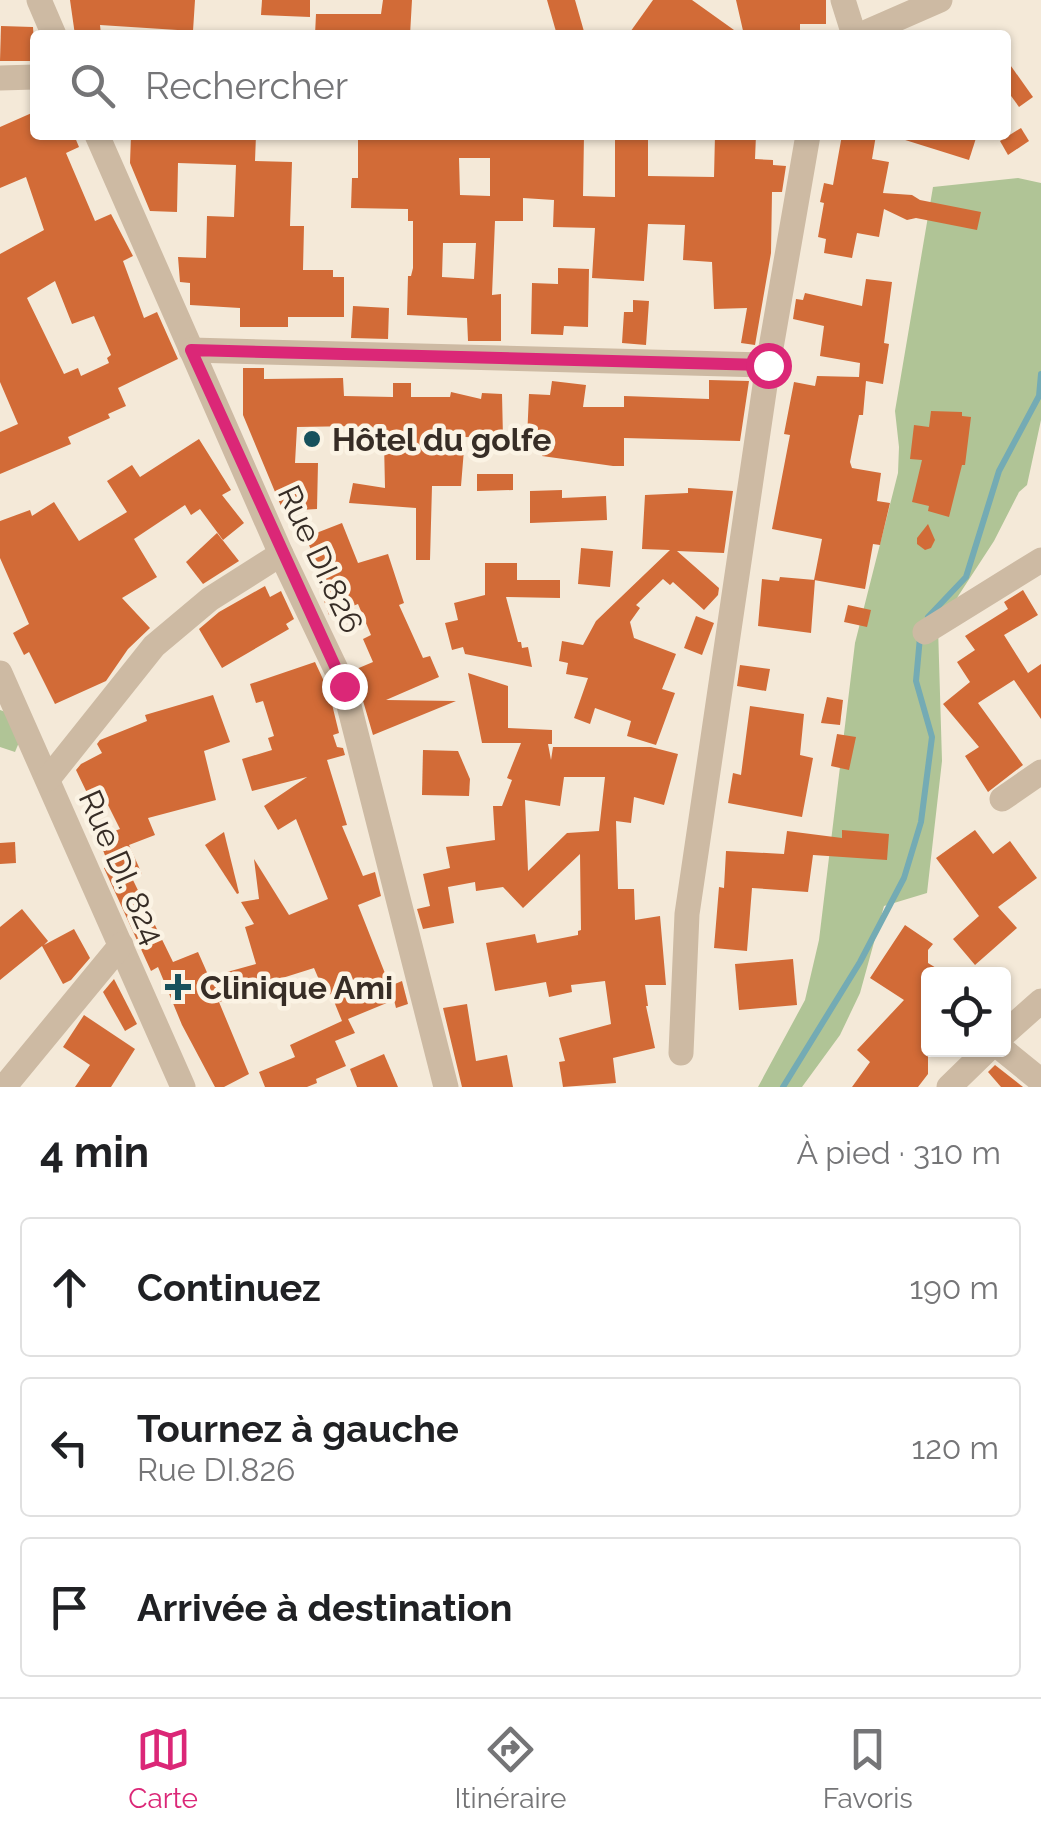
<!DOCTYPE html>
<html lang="fr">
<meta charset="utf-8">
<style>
:root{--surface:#fff;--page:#f6f6f6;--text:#202124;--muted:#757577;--line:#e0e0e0;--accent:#db2777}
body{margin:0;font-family:Raleway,sans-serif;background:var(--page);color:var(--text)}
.controls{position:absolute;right:30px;bottom:30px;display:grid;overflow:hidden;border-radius:10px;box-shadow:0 2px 8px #0004}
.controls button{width:90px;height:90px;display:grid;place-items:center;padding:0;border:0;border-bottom:2px solid var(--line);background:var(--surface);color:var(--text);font:50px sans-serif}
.stop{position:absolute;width:30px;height:30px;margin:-22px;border:8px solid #db2777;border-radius:50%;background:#fff}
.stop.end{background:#db2777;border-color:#fff;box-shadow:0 2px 10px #0008}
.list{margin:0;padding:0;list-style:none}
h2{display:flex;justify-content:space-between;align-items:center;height:130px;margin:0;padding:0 40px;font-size:42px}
h2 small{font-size:32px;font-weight:400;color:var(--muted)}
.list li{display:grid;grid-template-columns:65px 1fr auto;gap:30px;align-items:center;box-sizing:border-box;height:140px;margin:0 20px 20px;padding:0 20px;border:2px solid var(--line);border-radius:10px}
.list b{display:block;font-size:38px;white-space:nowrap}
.list p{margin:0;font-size:32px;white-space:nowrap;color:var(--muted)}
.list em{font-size:32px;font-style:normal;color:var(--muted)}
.icon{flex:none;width:55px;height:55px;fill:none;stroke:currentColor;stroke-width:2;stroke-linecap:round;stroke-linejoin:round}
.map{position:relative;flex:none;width:1041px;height:1087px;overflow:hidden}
.search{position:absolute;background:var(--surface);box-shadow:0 2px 8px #0004;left:30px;right:30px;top:30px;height:110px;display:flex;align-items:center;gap:25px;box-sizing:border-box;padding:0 35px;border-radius:10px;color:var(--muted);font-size:38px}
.sheet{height:610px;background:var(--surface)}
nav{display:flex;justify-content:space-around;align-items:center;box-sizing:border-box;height:140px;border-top:2px solid var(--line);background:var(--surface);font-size:28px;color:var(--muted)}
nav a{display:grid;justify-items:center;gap:5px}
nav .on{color:var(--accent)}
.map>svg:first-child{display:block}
.green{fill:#b0c496}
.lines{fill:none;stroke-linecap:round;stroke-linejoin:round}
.stream{stroke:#74abb4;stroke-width:6}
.building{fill:#d26b37;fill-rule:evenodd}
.minor{stroke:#cdbaa3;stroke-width:25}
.route{stroke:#db2777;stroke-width:12}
.poi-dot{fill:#17515c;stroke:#fbf3e4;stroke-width:4}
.labels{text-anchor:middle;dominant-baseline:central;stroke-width:9;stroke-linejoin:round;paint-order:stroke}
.poi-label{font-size:32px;font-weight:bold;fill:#372d26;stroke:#fbf3e4;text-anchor:start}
.street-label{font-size:32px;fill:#372d26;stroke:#fbf3e4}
</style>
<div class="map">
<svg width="1041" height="1087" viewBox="0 0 1041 1087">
<rect width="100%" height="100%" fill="#f4e9d8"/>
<g class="green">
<path d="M1018 178 1041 183V420L1027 485 1019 492 994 541 938 627 942 761 927 893 884 906 860 993 840 1035 802 1087H758L805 1000 819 940 855 643 898 473 899 447 895 411 933 187Z"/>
<path d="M0 710 14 715 22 735 15 752 0 747Z"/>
</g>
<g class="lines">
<g class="stream">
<path d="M928 617 966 577 999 471 1039 396 1041 374"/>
<path d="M783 1087 860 962 904 878 921 822 932 737 916 681 920 637"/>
</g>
</g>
<g class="building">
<path d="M70 0H195L193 31 100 25 101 35H75Z"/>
<path d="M262 0H310V17L261 15Z"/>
<path d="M383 0H412L410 35H315L316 14H381Z"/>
<path d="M547 0H575L585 35H557Z"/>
<path d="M653 0H692L741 35H628Z"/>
<path d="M736 0H826V24H800V35H744Z"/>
<path d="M1 26 33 27 35 61H0Z"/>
<path d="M1006 59 1033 97 1019 107 1006 89Z"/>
<path d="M34 112 35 135H74L79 147 66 153 95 221 111 214 133 256 123 261 144 318 157 312 178 359 118 388 126 406 108 414 110 418 68 437 71 444 0 474V432L18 424 0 382V254L44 230 26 177 0 188V127ZM55 281 72 324 94 316 111 355 107 358 109 363 81 376 78 368 64 374 27 298Z"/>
<path d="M1021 128 1029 141 1008 155 1000 141Z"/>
<path d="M131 135H256L255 161 292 162 290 226H304L303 270H333V277H344V317H288V327H240V308L190 305V283L180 282 178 257 206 258 207 216 234 217 236 165 178 163 177 212 150 211 130 163Z"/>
<path d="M584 135 583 196 615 197V135H648V176L714 177 715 135H756L755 159 773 160V165L786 166 782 192H772L771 253 755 345 741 343 747 308 714 309 712 262 683 260 685 225 648 224 644 281 592 278 595 228 553 227 554 200 523 198V221H495L492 295 501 294V341H468L467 318 407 315 408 276H411L413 268V221H408V209L351 208 352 178H358V137ZM459 158H490V196L460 195ZM443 243H476L474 279 442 277Z"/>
<path d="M842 135H876L872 159 889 162 883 193 912 195 920 200 981 212 977 230 916 218 907 220 884 209 879 237 857 233 852 258 824 253 826 239 818 237 824 203 820 202 824 183 833 185Z"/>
<path d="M902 135H977L969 160 902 139Z"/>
<path d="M558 268 589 269 588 327 564 326 563 335 531 334 532 283 558 284Z"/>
<path d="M866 279 892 282 884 343 889 344 883 384 866 381 863 415H859L850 462 852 468 881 473 877 501 890 503 880 545 873 544 865 589 814 580 822 539 772 529 790 435 784 434 794 382 815 386 817 376 859 377 860 363 820 356 824 326 793 319 796 299 803 300 805 293 862 306Z"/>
<path d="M633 300 649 301 646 345 622 343 624 312H633Z"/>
<path d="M353 306 389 308 388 339 351 338Z"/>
<path d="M243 368H264V379L343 378 344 396 393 397V383H411V397H450L451 392 481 399 482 393 502 394 503 438 465 437 461 486H432L430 560H416V508L349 503 353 483 385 488 384 442 358 441 357 426 297 427 295 463H318L317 509 283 511 243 415Z"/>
<path d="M709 380 749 381 740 441 624 438V466H613L542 456 545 440 527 439 529 394 550 395 552 381 586 385 583 407H624V396L709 399Z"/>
<path d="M931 411 962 412V416L971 417 965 465H962L949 517 928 511 929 506 912 502 922 460 910 459 914 425 929 427Z"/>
<path d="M199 439 231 490 222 495 244 523 223 540 200 509 191 515 185 505 134 539 157 577 122 598 150 628 128 649 106 681 55 704 29 652 24 655 13 633 29 624 0 558V521L30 510 32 516 54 502 79 541 127 512 107 481 132 465 140 477Z"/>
<path d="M477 474H513V490L477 491Z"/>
<path d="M688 488 733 491 724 553 677 551 719 588 718 595 704 610 673 582 670 585 663 579 636 605 640 608 630 622 634 638 676 654 662 689 675 693 656 745 627 736 631 721 595 708 590 724 574 718 588 678 566 674 568 663 559 661 562 641 583 645 596 621 670 550 642 549 645 495 688 493Z"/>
<path d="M562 490V498L606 496 607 520 530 523V491Z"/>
<path d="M342 523 358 563 388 554 404 603 399 605 423 658 430 656 439 677 386 700 456 701 373 735 354 670 373 662 363 639 371 635 358 604 329 615 310 560 314 558 306 537Z"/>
<path d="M928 524 935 540 931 548 925 550 917 544V538Z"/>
<path d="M217 533 239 561 203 584 186 562Z"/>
<path d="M581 548 613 551 610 587 578 584Z"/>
<path d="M485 563H517V580H560V598L506 597 518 642H521L522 648 528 647 532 667 465 654 463 647 452 650 445 623 458 620 454 603 485 595Z"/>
<path d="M780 577 815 580 811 633 758 626 762 579 779 581Z"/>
<path d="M265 586 270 597 281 591 294 619 286 624 289 629 222 668 199 629 219 612Z"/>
<path d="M1023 590 1038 615 1004 635 1028 673 1041 664V719L1014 680 978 703 1023 765 988 792 965 756 979 747 943 704 970 682 957 662 975 650 965 636 1008 609 1004 602Z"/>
<path d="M848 605 871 610 867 627 844 622Z"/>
<path d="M696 616 714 623 702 655 684 648Z"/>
<path d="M315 662 329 692 339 733 333 735 337 747 343 748 345 755 327 760 347 825 342 826 363 876 375 872 381 896 358 905 390 986 402 981 408 1004 396 1008 394 1000 348 1019 355 1033 335 1041 346 1066 316 1079 317 1083 307 1087H265L259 1072 295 1057 290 1045 342 1021 331 994 326 996 314 968 257 986 259 991 219 1002 249 1074 224 1087H215L182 1025 158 967 151 971 104 868 109 866 98 837 120 829 100 789 88 795 76 770 81 764 102 753 97 744 100 740 147 721 145 715 213 695 230 742 204 751 216 800 148 818 155 835 129 845 142 874 132 878 173 962 198 952 209 977 256 964 245 927 254 924 241 902 259 899 254 859 289 915 328 899 296 819 278 830 264 806 307 777 252 791 242 759 272 750 268 738 274 736 263 701 256 703 250 684Z"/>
<path d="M740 665 770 669 766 691 737 686Z"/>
<path d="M468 673 508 686V728L552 730V744H548L551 760 553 747H651L678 754 664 805 634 797 631 823 616 821 618 889H634L635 920 660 916 666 985H645L648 1006H646L655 1048 613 1058 616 1083 563 1087 559 1062 565 1061 559 1038 611 1024 605 981 571 985 572 992 549 997 546 982 495 991 486 943 535 934 537 943 578 935V931L581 930 580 854 523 908 503 887 476 891 475 882 448 887 454 923 423 929 417 909 430 906 423 874 450 868 446 847 495 840 493 806H502L512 780 507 778 521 743H482ZM564 777H605L599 831 567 833 528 871 525 800 560 806Z"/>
<path d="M827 697 843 700 840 725 821 723Z"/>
<path d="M750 706 804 714 800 755 813 758 802 817 728 803 733 773 741 775Z"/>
<path d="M837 734 856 737 849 770 831 766Z"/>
<path d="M423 750 458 751 470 779 469 796 422 795Z"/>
<path d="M842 830 889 834 887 860 813 855 808 892 752 888 747 951 714 948 719 887 724 888 726 851 784 854 787 831 842 838Z"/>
<path d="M975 830 993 854 1010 841 1037 878 998 907 1017 928 975 965 953 939 979 916 936 858Z"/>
<path d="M224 832 239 893 237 894 205 845Z"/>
<path d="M15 842 16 863 0 864V843Z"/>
<path d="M22 909 48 941 44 945 74 929 90 958 71 980 63 984 42 946 0 980V927Z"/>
<path d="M905 925 933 944 928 950V963L946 974H928V1074L918 1087H852L870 1062 857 1050 904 1000 870 978Z"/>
<path d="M793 959 797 1005 739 1010 735 964Z"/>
<path d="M114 979 137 1024 125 1031 103 992Z"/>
<path d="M467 1004 476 1061 507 1055 513 1087H462L443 1008Z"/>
<path d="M84 1015 135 1049 111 1087H75L90 1065 63 1047Z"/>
<path d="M384 1054 398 1087H357L350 1069Z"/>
<path d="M995 1065 1023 1087H1001L988 1072Z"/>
</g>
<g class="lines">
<g class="minor">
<path d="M39 0 54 35"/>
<path d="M843 0 854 35"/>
<path d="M860 35 940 0"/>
<path d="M0 78 35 77"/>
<path d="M97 135 281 554 344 686 446 1087"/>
<path d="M191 350 768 365"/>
<path d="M925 632 1041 560"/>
<path d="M0 673 183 1087"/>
<path d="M48 779 154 646 210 599 281 554"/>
<path d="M1002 799 1041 772"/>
<path d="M1004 1034 1041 1001"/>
<path d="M1003 1050 1041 1081"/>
<path d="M681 1053 687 914 768 365 808 135"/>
<path d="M4 1087 121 945"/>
<path d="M949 1087 987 1050"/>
</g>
</g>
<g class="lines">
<path class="route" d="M344 686 191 350 768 365"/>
</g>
<g class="poi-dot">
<circle cx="312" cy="439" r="10"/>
<path d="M173 972h10v10h10v10h-10v10h-10v-10h-10v-10h10z"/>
</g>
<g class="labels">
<g class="poi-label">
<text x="332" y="439">Hôtel du golfe</text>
<text x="200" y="987">Clinique Ami</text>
</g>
<g class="street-label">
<text transform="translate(321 559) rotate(65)">Rue DI.826</text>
<text transform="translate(122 867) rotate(66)">Rue DI. 824</text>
</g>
</g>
</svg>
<div class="controls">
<button><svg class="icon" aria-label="locate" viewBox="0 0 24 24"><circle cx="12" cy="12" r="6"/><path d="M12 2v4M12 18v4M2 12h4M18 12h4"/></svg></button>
</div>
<div class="stop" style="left:768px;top:365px"></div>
<div class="stop end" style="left:344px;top:686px"></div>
<div class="search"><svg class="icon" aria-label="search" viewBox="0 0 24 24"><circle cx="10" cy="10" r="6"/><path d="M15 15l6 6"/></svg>Rechercher</div>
</div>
<section class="sheet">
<h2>4 min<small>À pied · 310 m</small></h2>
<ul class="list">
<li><svg class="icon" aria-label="ahead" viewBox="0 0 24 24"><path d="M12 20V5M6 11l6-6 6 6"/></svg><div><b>Continuez</b></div><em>190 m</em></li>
<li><svg class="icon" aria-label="left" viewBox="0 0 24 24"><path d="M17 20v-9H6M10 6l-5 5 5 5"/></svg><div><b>Tournez à gauche</b><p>Rue DI.826</p></div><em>120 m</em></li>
<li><svg class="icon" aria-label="arrive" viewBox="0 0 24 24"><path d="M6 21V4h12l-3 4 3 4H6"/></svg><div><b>Arrivée à destination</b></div></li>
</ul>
</section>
<nav>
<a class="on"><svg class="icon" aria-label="map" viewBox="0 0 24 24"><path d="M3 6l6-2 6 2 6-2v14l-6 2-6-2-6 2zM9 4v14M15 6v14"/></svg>Carte</a>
<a><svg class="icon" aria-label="directions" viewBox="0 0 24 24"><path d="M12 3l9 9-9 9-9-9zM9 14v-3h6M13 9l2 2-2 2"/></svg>Itinéraire</a>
<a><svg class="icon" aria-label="saved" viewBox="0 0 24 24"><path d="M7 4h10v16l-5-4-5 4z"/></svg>Favoris</a>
</nav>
